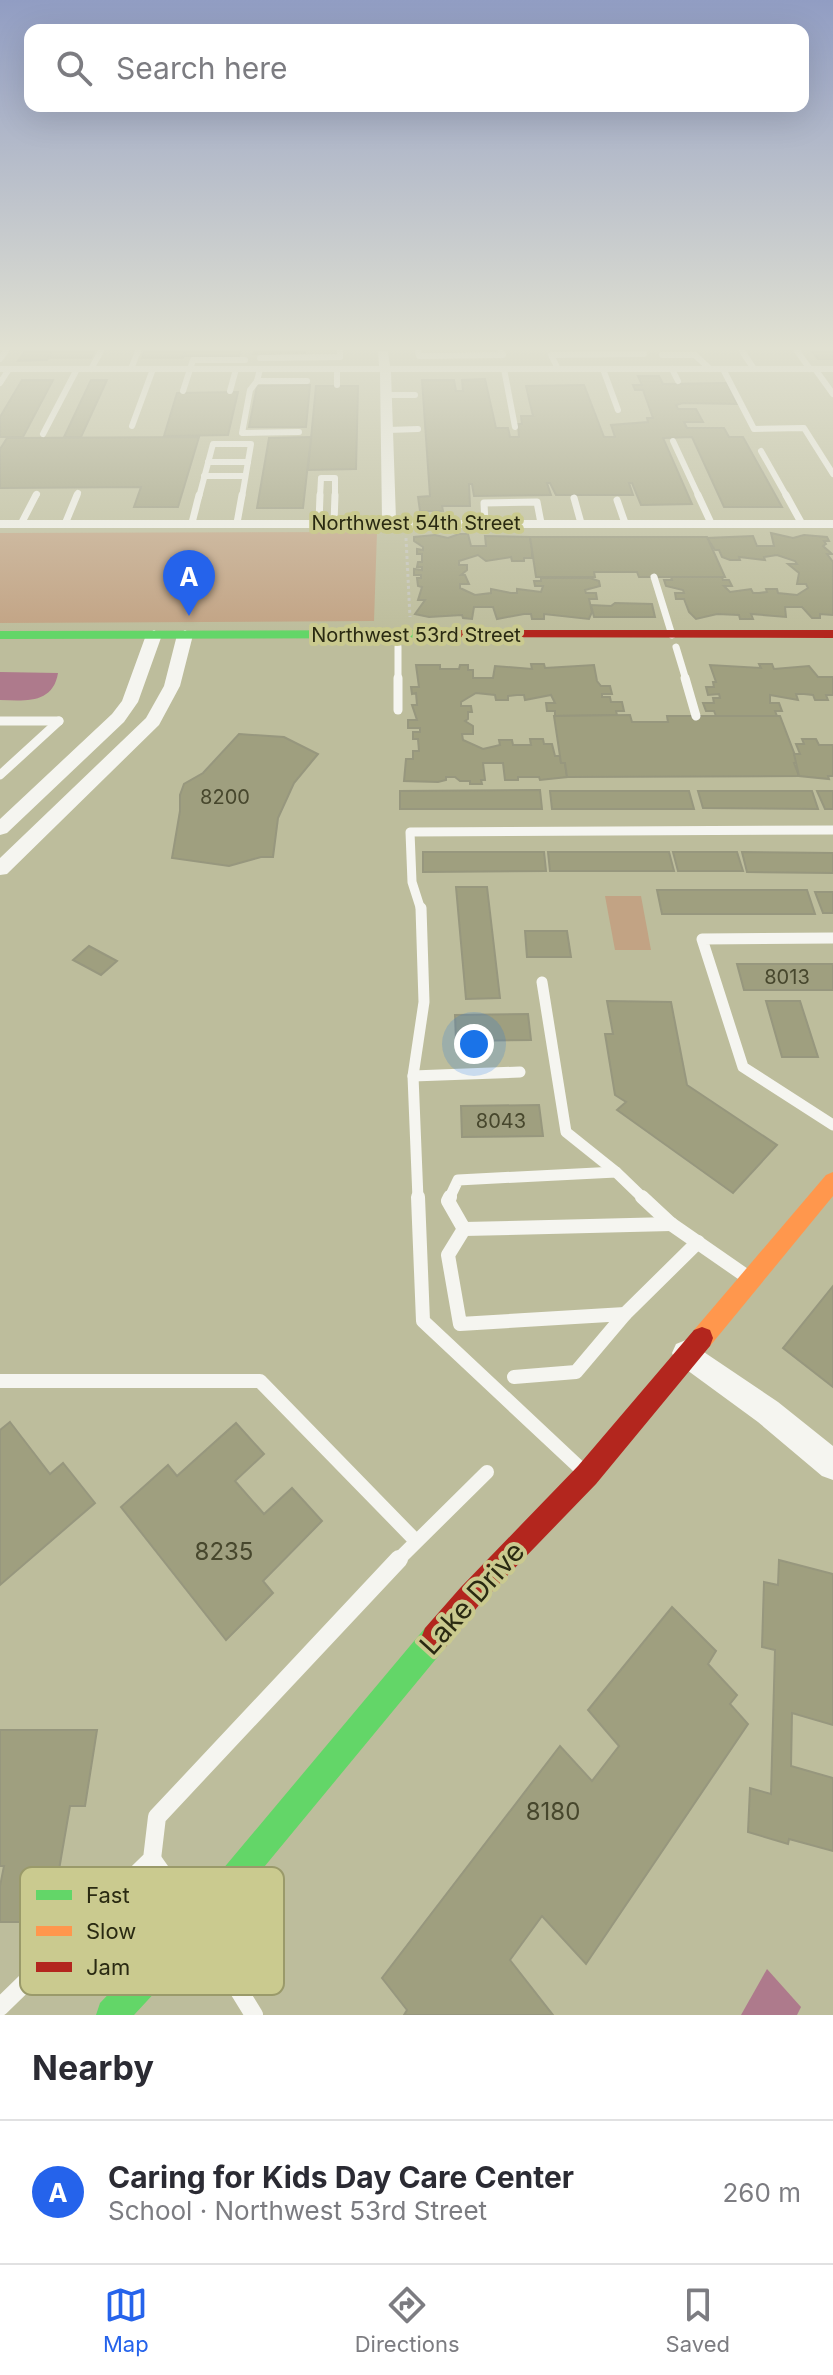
<!DOCTYPE html>
<meta charset="utf-8">
<style>
:root{--surface:#fff;--page:#f7f7f7;--text:#2b2b33;--muted:#7c7c81;--line:#e1e1e2;--accent:#2563eb}
body{margin:0;font-family:Inter,sans-serif;background:var(--page);color:var(--text)}
.you{position:absolute;left:474px;top:1044px;width:28px;height:28px;margin:-20px;border:6px solid #fff;border-radius:50%;background:#1a73e8;box-shadow:0 0 0 12px #1a73e833}
.badge{display:grid;place-items:center;width:52px;height:52px;border-radius:50%;background:var(--accent);color:#fff;font-size:26px;font-weight:700}
.pin{position:absolute;translate:-50% -66px;filter:drop-shadow(0 2px 4px #0008)}
.pin::after{content:'';position:absolute;top:42px;width:28px;height:24px;background:inherit;clip-path:polygon(0 0,100% 0,50% 100%)}
.list{margin:0;padding:0;list-style:none}
h2{display:flex;justify-content:space-between;align-items:center;height:104px;margin:0;padding:0 32px;font-size:34px}
h2 small{font-size:26px;font-weight:400;color:var(--muted)}
.list li{display:grid;grid-template-columns:52px 1fr auto;gap:24px;align-items:center;box-sizing:border-box;height:144px;padding:0 32px;border-top:2px solid var(--line)}
.list b{display:block;font-size:30px;white-space:nowrap}
.list p{margin:0;font-size:26px;white-space:nowrap;color:var(--muted)}
.list em{font-size:26px;font-style:normal;color:var(--muted)}
.icon{flex:none;width:44px;height:44px;fill:none;stroke:currentColor;stroke-width:2;stroke-linecap:round;stroke-linejoin:round}
.map{position:relative;flex:none;width:833px;height:2015px;overflow:hidden}
.search{position:absolute;background:var(--surface);box-shadow:0 8px 32px #0002;left:24px;right:24px;top:24px;height:88px;display:flex;align-items:center;gap:20px;box-sizing:border-box;padding:0 28px;border-radius:16px;color:var(--muted);font-size:30px}
.sheet{height:248px;background:var(--surface)}
nav{display:flex;justify-content:space-around;align-items:center;box-sizing:border-box;height:112px;border-top:2px solid var(--line);background:var(--surface);font-size:22px;color:var(--muted)}
nav a{display:grid;justify-items:center;gap:4px}
nav .on{color:var(--accent)}
.map>svg:first-child{display:block}
.green{fill:#c2a384}
.water{fill:#ae7a8c}
.building{fill:#9f9f7f;stroke:#97977e;stroke-width:2}
.lines{fill:none;stroke-linecap:round;stroke-linejoin:round}
.path{stroke:#c5c5bb;stroke-width:3;stroke-dasharray:3 3;stroke-linecap:butt}
.lane-far5{stroke:#f5f5f0;stroke-width:6}
.lane-far4{stroke:#f5f5f0;stroke-width:7}
.lane-far3{stroke:#f5f5f0;stroke-width:9}
.lane-far2{stroke:#f5f5f0;stroke-width:11}
.lane-far1{stroke:#f5f5f0;stroke-width:14}
.lane{stroke:#f5f5f0;stroke-width:18}
.street{fill:#f5f5f0;fill-rule:evenodd}
.fast{fill:#63d668;fill-rule:evenodd}
.slow{fill:#ff974d;fill-rule:evenodd}
.jam{fill:#b3261e;fill-rule:evenodd}
.labels{text-anchor:middle;dominant-baseline:central;stroke-width:8;stroke-linejoin:round;paint-order:stroke}
.far-street-label{font-size:20px;fill:#2a2a12;stroke:#caca8f}
.number-label{font-size:20px;fill:#47472d}
.near-number-label{font-size:24px;fill:#47472d}
.near-street-label{font-size:28px;fill:#2a2a12;stroke:#caca8f}
.key{fill:#caca8f;stroke:#9a9a6a;stroke-width:2}
.key-label{font-size:22px;fill:#2a2a12}
</style>
<div class="map">
<svg width="833" height="2015" viewBox="0 0 833 2015">
<rect width="100%" height="100%" fill="#bdbd9c"/>
<g class="green">
<path d="M377 532 374 621 0 623V533Z"/>
<path d="M605 896H641L651 950H615Z"/>
</g>
<g class="water">
<path d="M0 672 58 673C53 704 25 701 0 700Z"/>
<path d="M767 1969 801 2007 797 2015H741Z"/>
</g>
<g class="building">
<path d="M25 351H52L47 360 18 361Z"/>
<path d="M54 351H94L91 358H50Z"/>
<path d="M145 351H185L183 358H142Z"/>
<path d="M186 351H240L239 356H184Z"/>
<path d="M254 351H305V353L253 354Z"/>
<path d="M811 351H833V359H818Z"/>
<path d="M638 376H659L663 384 727 383 737 404 683 403 676 405 678 409H696L703 422H684L687 428H724L729 437H743L782 507H724L692 437 663 438 692 504 641 505 632 483H629L633 495H556L550 483H547L551 495 474 496 472 484H469L470 506H442L443 511H420L418 497 430 496 422 380H454L456 391H463L462 380 485 379 496 428H508L510 437H519L518 424H522L521 416H533L526 386 584 385 604 437H615L611 425 648 422 647 418H653L643 390H635L633 385H642Z"/>
<path d="M22 380H53L23 437H0V417Z"/>
<path d="M91 380H107L81 437H64Z"/>
<path d="M310 385 306 427H249L257 386Z"/>
<path d="M316 386H358L356 469 308 470Z"/>
<path d="M238 392 228 435 164 436 177 393Z"/>
<path d="M199 437 178 507H134L141 487 0 488V449L7 438Z"/>
<path d="M311 437 303 508H257L269 438Z"/>
<path d="M771 533 793 538 804 535 827 537 829 541H824L826 544 823 546 832 554H827L833 562V615L820 614V618H812L802 607H785L786 617 751 614 753 619H740L739 615 717 614 696 619 689 612 684 599H676L675 593H684L683 590 666 586 664 580H672L671 577H722L723 580H729L732 586H724L730 592 751 589 753 593H759L767 592 766 589H777L778 593 797 595 808 588 806 584H797L799 573 788 564H797L795 561 777 555 764 557 765 560 739 557 740 560H730L722 557 719 550H715L707 538 753 536 757 546H774Z"/>
<path d="M459 534H468L471 546H486L485 536 530 537 532 550V558H524V561H512L511 557 486 561 478 555 459 561V565H467V570L461 575H465L469 584H460V588L475 595 491 593V589L511 593H517V589L541 592 543 586H535L534 581H541V578H590L599 581 600 586 585 590 586 593H596L597 599H589L592 612 589 619 544 614V619H532L531 614H524L497 619 493 607H474L472 619 463 618 462 615 429 617 415 614 425 600H418L422 587 418 586 417 578H421V575H414V569L422 570V567H417L418 562H422V554H417V549L423 550V547L414 541V537L435 535 448 538Z"/>
<path d="M530 537H707L725 577H639L637 572H594L595 577H536Z"/>
<path d="M615 603 652 604 655 617H594L591 605 611 606Z"/>
<path d="M531 664H544L545 668 594 665 597 681 601 686H610L612 694H602V697H610L611 702H622L624 711H616L617 715 555 716V711H547L546 703H555L551 695 525 700 524 695H517L508 696V700H496L495 695 476 693 461 702V706H471L472 712H468V719L465 721 473 726V734H462L463 740 483 749 500 745 499 740H512L513 745H531L530 739H543L544 744H552L555 756H560L561 763H565L567 777 540 780 539 777H518V780H505L503 763H483L485 780H481L482 784H470V781H460L455 777H446V780L438 782 404 781 406 759H413V751H419L418 739H413V732H420V728H408V720H417L412 705H417L416 693 412 694 411 687H419L416 665H440V669H459L460 665H468V670H473V678H493L495 666 532 669Z"/>
<path d="M759 664H772L774 669 809 666 818 677H833V695H826L828 700H815L813 695 804 694H796L798 700 770 695V703H779L782 711H775L777 716H716L714 711H706L703 703H714L713 698H720L719 694 708 695 706 687H714L713 682H716L710 665 761 668Z"/>
<path d="M630 715 632 722H668L667 716H780L798 763H794L799 776 567 777 565 763H561L554 716Z"/>
<path d="M239 734 284 737 318 754 294 783 278 818 273 857H261L229 866 172 858 180 811V795L184 784 203 773Z"/>
<path d="M802 739H816L819 745H833V776H828L829 779 799 776 794 754H800L796 744H804Z"/>
<path d="M540 790 542 809H400V791Z"/>
<path d="M550 791H689L694 809H552Z"/>
<path d="M698 791H812L818 809 703 808Z"/>
<path d="M817 791H833V809H825Z"/>
<path d="M423 852H544L546 871 423 872Z"/>
<path d="M548 852H669L674 871H550Z"/>
<path d="M673 852H737L743 871H678Z"/>
<path d="M742 852 833 853V873L747 872Z"/>
<path d="M456 887H487L500 998 466 999Z"/>
<path d="M657 890H807L815 914H662Z"/>
<path d="M815 892H833V913H823Z"/>
<path d="M525 931H567L571 957H527Z"/>
<path d="M89 946 117 961 101 975 73 960Z"/>
<path d="M737 964H833V990H744Z"/>
<path d="M607 1001 671 1002 687 1085 777 1145 733 1193 617 1110 626 1102 615 1095 605 1034H613Z"/>
<path d="M766 1001H800L818 1057H782Z"/>
<path d="M528 1014 531 1040 456 1041 455 1015Z"/>
<path d="M539 1105 543 1136 462 1137 461 1106Z"/>
<path d="M833 1286V1387L783 1348Z"/>
<path d="M10 1422 50 1474 63 1463 95 1503 0 1585V1430Z"/>
<path d="M236 1423 264 1454 235 1481 264 1514 292 1488 322 1521 263 1581 273 1593 226 1640 121 1507 168 1465 177 1476Z"/>
<path d="M779 1560 833 1574V1725L792 1713 791 1766 833 1778V1851L789 1839 788 1844 748 1832 750 1788 771 1794 775 1650 762 1647 764 1582 778 1585Z"/>
<path d="M672 1607 716 1651 708 1664 737 1695 730 1704 748 1724 586 1964 542 1916 510 1960 553 2015H404L407 2010 382 1978 560 1746 592 1781 619 1746 588 1710Z"/>
<path d="M0 1730H97L85 1806H70L50 1922H0V1886L4 1866H0Z"/>
</g>
<g class="lines">
<path class="path" d="M406 538 410 617"/>
<g class="lane-far5">
<path d="M418 351 419 356 503 355 501 351"/>
<path d="M742 351 754 369"/>
<path d="M797 351 810 369"/>
<path d="M662 355H695L710 369"/>
<path d="M260 358 340 357V351"/>
<path d="M0 359 6 351"/>
<path d="M91 369 101 351"/>
<path d="M131 369 138 351"/>
<path d="M260 369 257 381H307"/>
<path d="M337 369V385"/>
<path d="M504 369 515 427"/>
<path d="M558 369 551 355 644 354"/>
<path d="M603 369 618 410"/>
<path d="M672 369 678 381"/>
<path d="M723 369 754 429 804 428 833 474"/>
<path d="M815 369 833 394"/>
<path d="M257 381 250 390 242 433 299 432"/>
<path d="M0 383 9 369"/>
<path d="M183 391 193 360H245"/>
<path d="M230 391 236 369"/>
<path d="M388 395H415"/>
<path d="M132 426 153 369"/>
<path d="M388 430 418 429"/>
<path d="M43 434 77 369"/>
<path d="M673 441 699 497"/>
<path d="M761 451 787 497"/>
<path d="M208 462H248"/>
<path d="M204 476H245"/>
<path d="M35 497 37 494"/>
<path d="M76 497 78 493"/>
<path d="M199 497 213 444H251L242 497"/>
<path d="M320 497 321 478H335V497"/>
</g>
<g class="lane-far4">
<path d="M698 495 711 523"/>
<path d="M786 495 802 524"/>
<path d="M574 498 581 523"/>
<path d="M617 500 625 523"/>
<path d="M192 523 199 495"/>
<path d="M237 523 242 495"/>
<path d="M319 523 320 495"/>
<path d="M334 523 335 495"/>
<path d="M485 523 484 503 537 502 541 523"/>
<path d="M21 524 36 495"/>
<path d="M65 524 77 495"/>
<path d="M654 577 672 635"/>
<path d="M398 647V680"/>
<path d="M676 647 686 680"/>
</g>
<g class="lane-far3">
<path d="M398 678V710"/>
<path d="M685 678 696 716"/>
<path d="M0 721H59"/>
<path d="M0 775 59 721"/>
<path d="M421 910 412 882 410 832 833 830"/>
</g>
<g class="lane-far2">
<path d="M833 938 702 939 743 1067 833 1125"/>
<path d="M542 982 566 1132 616 1172"/>
<path d="M413 1076 520 1072"/>
<path d="M418 1199 413 1076 424 1002 421 908"/>
<path d="M449 1199 458 1180 616 1172 644 1199"/>
</g>
<g class="lane-far1">
<path d="M418 1197 423 1321 581 1469"/>
<path d="M450 1197 448 1201 464 1229 671 1224"/>
<path d="M642 1197 671 1224"/>
<path d="M671 1224 746 1276"/>
<path d="M464 1229 448 1255 460 1324 625 1314 576 1372 514 1377"/>
<path d="M625 1314 698 1242"/>
<path d="M0 1381H260L416 1541"/>
<path d="M397 1561 487 1472"/>
</g>
<g class="lane">
<path d="M152 1859 190 1913"/>
<path d="M206 1937 254 2015"/>
<path d="M0 2007 152 1859 157 1817 399 1559"/>
</g>
<g class="street">
<path d="M378 351H388L390 366H833V372H391L396 520H833V528H0V520H382L380 372H0V366H379Z"/>
<path d="M154 630 162 635 138 702 124 722 7 833 0 835V819L112 714 122 701 146 635Z"/>
<path d="M185 630 193 635 180 686 159 725 7 874 0 875V858L146 718 164 686 177 635Z"/>
<path d="M686 1340 778 1402 833 1446V1480L822 1476 758 1422 676 1362 672 1353 676 1344Z"/>
</g>
<g class="fast">
<path d="M0 631 440 630 446 634 440 638 0 639Z"/>
<path d="M435 1624 445 1628 449 1638 445 1648 208 1935 134 2015H96L100 2003 186 1913 425 1628Z"/>
</g>
<path class="slow" d="M833 1172V1196L710 1346 702 1349 694 1346 691 1338 694 1330 826 1175Z"/>
<g class="jam">
<path d="M440 630H833V638L436 637 434 634Z"/>
<path d="M702 1327 710 1330 713 1338 710 1346 596 1484 479 1605 445 1648 435 1652 425 1648 421 1638 425 1628 461 1587 578 1466 694 1330Z"/>
</g>
</g>
<linearGradient id="sky" x2="0" y2="1"><stop stop-color="#919dc3"/><stop offset="0.55" stop-color="#e1e1d2"/><stop offset="1" stop-color="#e1e1d2" stop-opacity="0"/></linearGradient>
<rect width="833" height="633" fill="url(#sky)"/>
<g class="labels">
<g class="far-street-label">
<text x="416" y="523">Northwest 54th Street</text>
<text x="416" y="635">Northwest 53rd Street</text>
</g>
<g class="number-label">
<text x="225" y="797">8200</text>
<text x="787" y="977">8013</text>
<text x="501" y="1121">8043</text>
</g>
<g class="near-number-label">
<text x="224" y="1551">8235</text>
<text x="553" y="1811">8180</text>
</g>
<g class="near-street-label">
<text transform="translate(472 1598) rotate(-48)">Lake Drive</text>
</g>
</g>
<rect x="20" y="1867" width="264" height="128" rx="12" class="key"/>
<rect x="36" y="1890" width="36" height="10" fill="#63d668"/>
<rect x="36" y="1926" width="36" height="10" fill="#ff974d"/>
<rect x="36" y="1962" width="36" height="10" fill="#b3261e"/>
<g class="key-label">
<text x="86" y="1903">Fast</text>
<text x="86" y="1939">Slow</text>
<text x="86" y="1975">Jam</text>
</g>
</svg>
<div class="you"></div>
<div class="pin badge" style="left:189px;top:616px">A</div>
<div class="search"><svg class="icon" aria-label="search" viewBox="0 0 24 24"><circle cx="10" cy="10" r="6"/><path d="M15 15l6 6"/></svg>Search here</div>
</div>
<section class="sheet">
<h2>Nearby<small></small></h2>
<ul class="list">
<li><span class="badge">A</span><div><b>Caring for Kids Day Care Center</b><p>School · Northwest 53rd Street</p></div><em>260 m</em></li>
</ul>
</section>
<nav>
<a class="on"><svg class="icon" aria-label="map" viewBox="0 0 24 24"><path d="M3 6l6-2 6 2 6-2v14l-6 2-6-2-6 2zM9 4v14M15 6v14"/></svg>Map</a>
<a><svg class="icon" aria-label="directions" viewBox="0 0 24 24"><path d="M12 3l9 9-9 9-9-9zM9 14v-3h6M13 9l2 2-2 2"/></svg>Directions</a>
<a><svg class="icon" aria-label="saved" viewBox="0 0 24 24"><path d="M7 4h10v16l-5-4-5 4z"/></svg>Saved</a>
</nav>
